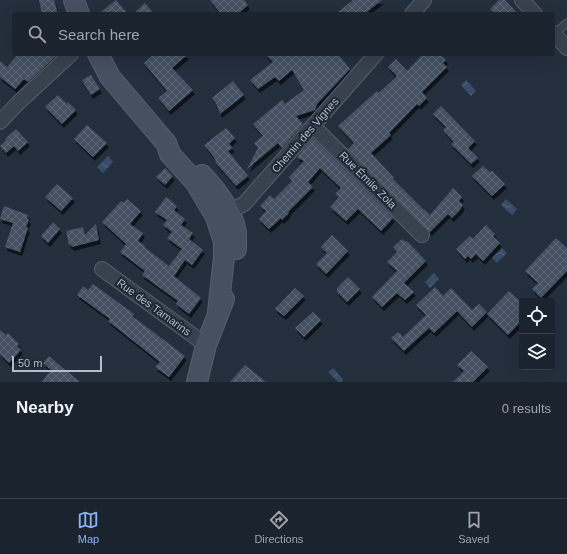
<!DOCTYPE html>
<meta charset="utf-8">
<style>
:root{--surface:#1b232e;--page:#282f3a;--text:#f1f3f6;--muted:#a0a4aa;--line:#39404a;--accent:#8ab4f8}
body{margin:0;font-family:Helvetica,sans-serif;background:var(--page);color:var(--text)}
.controls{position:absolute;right:12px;bottom:12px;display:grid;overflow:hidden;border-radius:4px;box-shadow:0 4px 16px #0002}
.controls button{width:36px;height:36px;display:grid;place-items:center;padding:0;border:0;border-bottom:1px solid var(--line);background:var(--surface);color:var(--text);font:20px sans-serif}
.scale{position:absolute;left:12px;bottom:10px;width:90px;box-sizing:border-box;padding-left:4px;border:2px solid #b4bcc9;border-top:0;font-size:11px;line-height:14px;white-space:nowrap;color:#b4bcc9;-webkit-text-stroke:3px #1d2633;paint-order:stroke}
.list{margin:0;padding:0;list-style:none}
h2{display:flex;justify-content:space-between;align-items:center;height:52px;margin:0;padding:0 16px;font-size:17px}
h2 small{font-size:13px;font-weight:400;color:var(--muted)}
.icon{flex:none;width:22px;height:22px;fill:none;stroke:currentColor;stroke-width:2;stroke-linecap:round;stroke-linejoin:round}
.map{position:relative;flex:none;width:567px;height:382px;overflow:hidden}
.search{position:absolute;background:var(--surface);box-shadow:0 4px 16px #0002;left:12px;right:12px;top:12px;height:44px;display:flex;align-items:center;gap:10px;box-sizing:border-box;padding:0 14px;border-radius:4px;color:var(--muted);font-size:15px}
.sheet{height:116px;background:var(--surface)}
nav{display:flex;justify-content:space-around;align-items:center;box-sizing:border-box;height:56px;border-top:1px solid var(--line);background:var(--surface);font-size:11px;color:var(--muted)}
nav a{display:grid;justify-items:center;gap:2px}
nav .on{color:var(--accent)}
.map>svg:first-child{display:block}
.water{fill:url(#water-waves)}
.building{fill:url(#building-cross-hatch);filter:url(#shadow)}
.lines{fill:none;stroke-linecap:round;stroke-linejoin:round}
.service-casing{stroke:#565f6c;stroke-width:9}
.minor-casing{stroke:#565f6c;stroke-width:16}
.secondary-casing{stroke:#565f6c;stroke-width:22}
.service{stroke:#38414e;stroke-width:7}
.minor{stroke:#38414e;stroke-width:14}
.secondary{stroke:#465061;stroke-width:20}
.labels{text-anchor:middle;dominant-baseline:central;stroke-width:4;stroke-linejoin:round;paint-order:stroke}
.street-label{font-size:11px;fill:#b4bcc9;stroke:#1d2633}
</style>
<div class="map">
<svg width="567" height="382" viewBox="0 0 567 382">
<defs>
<pattern id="water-waves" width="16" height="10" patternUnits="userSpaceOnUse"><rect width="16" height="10" fill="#394c67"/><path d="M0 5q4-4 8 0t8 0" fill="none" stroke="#53647b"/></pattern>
<pattern id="building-cross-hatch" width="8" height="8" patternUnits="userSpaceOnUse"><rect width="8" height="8" fill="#455162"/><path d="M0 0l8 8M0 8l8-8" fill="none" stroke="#5d6877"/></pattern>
<filter id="shadow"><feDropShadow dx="2" dy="4" stdDeviation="0" flood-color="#0009"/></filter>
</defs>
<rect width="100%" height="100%" fill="#242f3e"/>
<g class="water">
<path d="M466 80 476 91 471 96 461 85Z"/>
<path d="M108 156 113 162 103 173 97 167Z"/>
<path d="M506 199 517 209 512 215 501 205Z"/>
<path d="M502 248 507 253 497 263 492 258Z"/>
<path d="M434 273 439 279 430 288 425 282Z"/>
<path d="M333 368 343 379 342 382H338L328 372Z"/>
</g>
<g class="building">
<path d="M39 0H54L58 14H42Z"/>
<path d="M116 0 128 14H98Z"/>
<path d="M210 0H244L248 5 238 14H221Z"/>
<path d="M353 0H382L364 14H336Z"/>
<path d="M499 0H505L518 14H495L490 9Z"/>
<path d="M145 3 154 14H133Z"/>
<path d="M18 54H58L28 82 24 79 15 89 0 77V61L7 67Z"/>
<path d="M154 54H188L172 68 193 90 169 111 158 98 167 91 144 63Z"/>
<path d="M265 54H338L350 69 317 104 315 110 296 116 303 124 282 148 278 143 247 169 258 148 254 143 263 136 253 124 282 100 285 104 304 90 292 70 279 81 275 77 258 89 250 80 273 62Z"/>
<path d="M423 54H440L446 60 443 63 447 67 422 92 427 98 419 106 417 104 389 133 391 135 371 153 394 178 393 179 424 210V209L430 215 453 188 462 197 459 201 463 205 460 210 452 218 448 214 430 232 348 149 354 143 338 126 377 91 379 93 397 76 388 67 396 59 407 71Z"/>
<path d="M91 75 100 89 91 95 82 80Z"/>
<path d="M233 81 244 95 220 114 217 105 212 98Z"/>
<path d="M58 95 67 104 68 102 76 110 62 124 45 107Z"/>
<path d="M441 106 475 141 468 148 478 158 471 164 451 144 454 142 443 130 446 127 433 114Z"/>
<path d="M87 125 107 143 93 157 74 139Z"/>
<path d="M226 128 235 138 229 144 233 148 228 151 248 176 236 186 215 162 216 161 213 156 204 145Z"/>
<path d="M16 129 28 142 18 151 14 146 6 153 0 146 6 140 5 139Z"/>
<path d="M313 138 393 218 381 231 358 209 346 221 330 207 339 197 335 194 341 188 320 168 308 182 313 187 288 212 289 213 282 220 281 218 269 229 259 219 266 211 260 206 270 195 274 199 292 181 289 177 304 161 297 157Z"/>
<path d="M483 166 490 172 492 171 505 184 492 196 472 176Z"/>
<path d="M165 168 173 176 165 185 156 177Z"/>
<path d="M57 184 73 198 61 211 45 197Z"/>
<path d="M166 197 177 206 174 210 185 219 181 225 193 233 189 239 203 250 192 265 185 260 174 276 201 298 189 314 176 304 178 301 142 275 145 271 120 252 126 244 102 222 121 201 123 203 127 199 141 211 130 224 143 233 138 241 145 246 144 247 169 266 182 249 167 238 172 232 163 225 167 220 155 212Z"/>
<path d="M4 206 28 215 27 219 29 220 26 227 28 228 20 252 5 247 13 223 0 219Z"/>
<path d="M53 222 60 229 48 243 41 236Z"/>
<path d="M96 224 99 240 72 247 71 245H69L66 231 83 227 85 235Z"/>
<path d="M486 225 495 234 493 236 500 243 483 261 476 254 471 259 468 256 465 259 456 249 470 236 473 239Z"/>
<path d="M332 235 348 251 326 274 316 264 327 253 321 247Z"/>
<path d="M556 238 567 248V271L541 298 532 289 538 283 525 271Z"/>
<path d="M402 239 406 242 407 241 426 261 404 283 414 292 405 300 397 293 382 307 372 297 397 271 387 262 397 252 393 247Z"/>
<path d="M348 277 360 289 347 302 337 292V288Z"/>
<path d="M93 284 134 314 132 316 185 356 169 377 155 367 160 362 108 321 110 319 77 295 83 286 88 290Z"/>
<path d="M435 287 443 296 451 288 472 310 479 304 487 312 472 327 457 311 434 333 429 328 404 351 391 338 398 332 403 337 426 315 416 305Z"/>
<path d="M295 288 304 296 284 316 275 309Z"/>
<path d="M509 291 522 303V320L508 335 487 314Z"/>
<path d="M313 312 321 320 304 337 295 328Z"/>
<path d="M0 330 6 335 8 333 19 344 17 346 21 350 9 363 0 354Z"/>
<path d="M471 351 488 367 473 382H453L464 371 457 365Z"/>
<path d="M49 356 57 363 80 382H42L51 370 43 363Z"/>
<path d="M245 365 266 382H230Z"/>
</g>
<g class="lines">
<defs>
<path id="service" d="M554 34 567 23"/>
<g id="minor">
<path d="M522 0 535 14"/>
<path d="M412 14 424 0"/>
<path d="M553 33 567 48"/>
<path d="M0 122 19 102 71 54"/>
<path d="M313 126 422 235"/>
<path d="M221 215 244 204 376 54"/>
<path d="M102 269 206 345"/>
</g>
<g id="secondary">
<path d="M74 0 79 14"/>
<path d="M98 54 110 77 166 143 170 154 196 183 216 217 224 242V257L218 312"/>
<path d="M202 175C217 191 233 211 236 233 236 238 236 244 236 249"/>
<path d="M197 382 206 345 224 299"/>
</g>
</defs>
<use href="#service" class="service-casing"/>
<use href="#minor" class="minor-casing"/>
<use href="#secondary" class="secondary-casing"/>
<use href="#service" class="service"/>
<use href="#minor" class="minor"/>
<use href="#secondary" class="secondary"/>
</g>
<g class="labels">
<g class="street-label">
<text transform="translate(305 135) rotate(-49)">Chemin des Vignes</text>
<text transform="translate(368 180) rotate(45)">Rue Émile Zola</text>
<text transform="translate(154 307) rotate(36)">Rue des Tamarins</text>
</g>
</g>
</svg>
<div class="controls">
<button><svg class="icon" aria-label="locate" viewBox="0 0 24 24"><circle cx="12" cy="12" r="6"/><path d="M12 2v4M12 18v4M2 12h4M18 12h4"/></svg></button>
<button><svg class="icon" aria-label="layers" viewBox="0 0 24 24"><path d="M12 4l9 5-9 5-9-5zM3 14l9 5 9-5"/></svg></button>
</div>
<div class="scale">50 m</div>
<div class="search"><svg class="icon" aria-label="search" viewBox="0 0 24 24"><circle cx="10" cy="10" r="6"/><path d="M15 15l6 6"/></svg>Search here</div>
</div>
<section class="sheet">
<h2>Nearby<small>0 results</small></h2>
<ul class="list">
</ul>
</section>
<nav>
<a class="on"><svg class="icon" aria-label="map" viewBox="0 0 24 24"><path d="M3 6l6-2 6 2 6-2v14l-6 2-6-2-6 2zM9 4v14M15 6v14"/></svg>Map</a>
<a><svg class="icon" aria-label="directions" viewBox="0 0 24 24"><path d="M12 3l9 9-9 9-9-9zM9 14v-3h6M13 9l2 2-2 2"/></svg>Directions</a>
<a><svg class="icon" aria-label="saved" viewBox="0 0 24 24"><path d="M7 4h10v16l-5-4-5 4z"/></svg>Saved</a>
</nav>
